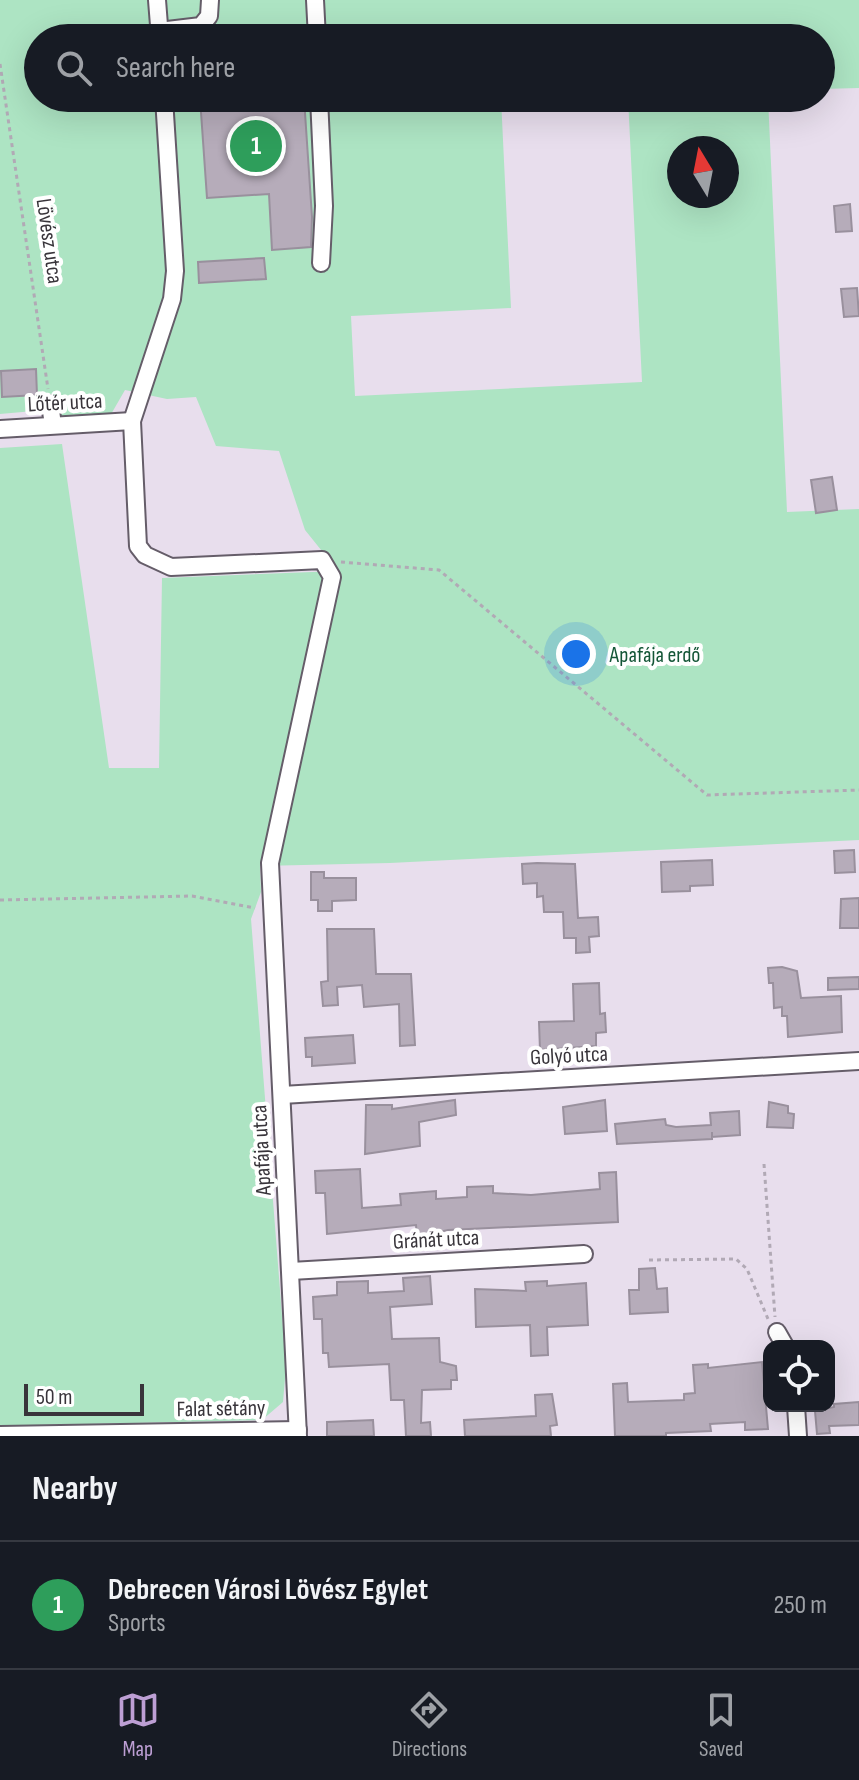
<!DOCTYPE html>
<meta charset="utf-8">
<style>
:root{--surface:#171b24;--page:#20242c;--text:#f1f3f6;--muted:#9ea1a6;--line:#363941;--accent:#bd9fd4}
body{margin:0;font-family:"Sofia Sans Condensed",sans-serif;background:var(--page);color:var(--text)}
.controls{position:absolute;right:24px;bottom:24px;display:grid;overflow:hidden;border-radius:16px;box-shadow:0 8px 32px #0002}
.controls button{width:72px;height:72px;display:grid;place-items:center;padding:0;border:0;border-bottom:2px solid var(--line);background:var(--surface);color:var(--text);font:40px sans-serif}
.compass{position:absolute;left:667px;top:136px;width:72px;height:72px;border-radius:50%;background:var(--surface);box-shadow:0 8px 32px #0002;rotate:350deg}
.scale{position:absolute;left:24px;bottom:20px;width:120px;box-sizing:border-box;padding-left:8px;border:4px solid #38343a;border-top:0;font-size:22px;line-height:28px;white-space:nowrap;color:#38343a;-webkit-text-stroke:6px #fff;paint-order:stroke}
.you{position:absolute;left:576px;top:654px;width:28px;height:28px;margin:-20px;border:6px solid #fff;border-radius:50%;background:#1a73e8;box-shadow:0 0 0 12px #1a73e833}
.badge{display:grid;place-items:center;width:52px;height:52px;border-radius:50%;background:var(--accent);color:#fff;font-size:26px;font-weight:700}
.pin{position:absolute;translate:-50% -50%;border:4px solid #fff;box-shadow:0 2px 8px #0006}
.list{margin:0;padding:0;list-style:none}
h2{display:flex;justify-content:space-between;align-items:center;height:104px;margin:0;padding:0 32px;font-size:34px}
h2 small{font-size:26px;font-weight:400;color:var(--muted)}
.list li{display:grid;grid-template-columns:52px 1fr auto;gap:24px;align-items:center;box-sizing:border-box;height:128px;padding:0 32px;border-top:2px solid var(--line)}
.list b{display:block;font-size:30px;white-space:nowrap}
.list p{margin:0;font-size:26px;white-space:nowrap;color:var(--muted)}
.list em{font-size:26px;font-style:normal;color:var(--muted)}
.icon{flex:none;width:44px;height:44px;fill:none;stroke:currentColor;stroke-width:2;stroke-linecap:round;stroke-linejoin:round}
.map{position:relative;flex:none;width:859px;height:1436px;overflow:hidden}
.search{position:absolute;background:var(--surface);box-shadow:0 8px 32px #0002;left:24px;right:24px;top:24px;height:88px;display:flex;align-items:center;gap:20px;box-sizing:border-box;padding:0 28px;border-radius:44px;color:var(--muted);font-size:30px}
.sheet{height:232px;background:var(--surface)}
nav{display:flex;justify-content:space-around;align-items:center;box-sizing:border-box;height:112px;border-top:2px solid var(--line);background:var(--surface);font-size:22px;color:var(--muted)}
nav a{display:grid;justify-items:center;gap:4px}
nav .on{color:var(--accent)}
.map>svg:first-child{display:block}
.green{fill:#ade4c3;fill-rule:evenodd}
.building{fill:#b6acba;stroke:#99909d;stroke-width:2}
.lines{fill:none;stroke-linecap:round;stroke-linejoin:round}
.minor-casing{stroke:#655d69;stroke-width:20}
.path{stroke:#b1a9b5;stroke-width:3;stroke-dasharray:4 4;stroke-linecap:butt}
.minor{stroke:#fff;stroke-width:16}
.labels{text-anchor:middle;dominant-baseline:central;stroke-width:8;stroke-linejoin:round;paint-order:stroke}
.street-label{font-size:22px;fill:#38343a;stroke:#fff}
.park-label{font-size:22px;fill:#145637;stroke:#fff}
</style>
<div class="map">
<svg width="859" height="1436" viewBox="0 0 859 1436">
<rect width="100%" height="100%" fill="#e8deed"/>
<path class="green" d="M0 0H859V88L821 89V38H38V98H501L511 308 351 316 355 396 642 382 628 98H768L787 512 859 509V840L390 863 260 866 261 892 251 919 286 1367 283 1402 262 1420 0 1426V448L62 444 109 768H159L162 578 338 571 305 530 279 451 216 446 196 397 167 399 125 390 110 416 58 420 56 409 0 414ZM679 148H727V196H679Z"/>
<g class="building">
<path d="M200 98H304L312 217 311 247 272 250 269 194 207 198Z"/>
<path d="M850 204 852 231 836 232 834 206Z"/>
<path d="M264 258 266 279 199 283 198 262Z"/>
<path d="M857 288 859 316 844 317 841 289Z"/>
<path d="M36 369 37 395 2 397 1 371Z"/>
<path d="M832 477 837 510 816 513 811 480Z"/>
<path d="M854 850 855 872 835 873 834 851Z"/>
<path d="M712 860 713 885 690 886V891L662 892 661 862Z"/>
<path d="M537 863 575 864 578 918 598 917 599 936 589 937 590 952 576 953V938H564L563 912H544L543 896 537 897V883L523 884 522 864Z"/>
<path d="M311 872H324V878H356V900L332 901V911H318V900H311Z"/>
<path d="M859 898V928H840L841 899Z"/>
<path d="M327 929H374L376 974H411L415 1045 400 1046 399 1004 364 1007 362 985 337 987 338 1005 323 1006 321 982 328 981Z"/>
<path d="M782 967 797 971 801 998 841 996 842 1032 788 1037 787 1016H782V1007L774 1008 773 983H769L768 968Z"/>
<path d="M859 977V989L828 990V978Z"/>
<path d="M599 983 600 1014 605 1013 606 1032 596 1033V1046L540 1050 539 1022 574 1021 573 984Z"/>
<path d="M353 1035 355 1063 312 1066V1057H306L305 1038Z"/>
<path d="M455 1100 456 1115 419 1122 420 1146 365 1154 366 1105H392V1109Z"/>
<path d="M605 1100 607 1131 565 1134 563 1107Z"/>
<path d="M769 1102 788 1106V1113L794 1114 793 1128 767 1127Z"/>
<path d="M739 1111 740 1135 712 1137V1132V1139L617 1144 615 1124 665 1119 666 1125 676 1127 711 1125 710 1113Z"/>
<path d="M360 1169 362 1208 401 1205 400 1194 436 1191V1199L467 1197V1187L493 1186V1193L531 1195 600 1189 599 1173 616 1172 618 1222 448 1230 417 1237 416 1225 327 1234 325 1193H316L315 1171Z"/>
<path d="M655 1268 657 1289 667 1288 668 1312 630 1314 629 1290H639V1269Z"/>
<path d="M430 1276 432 1304 390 1307 392 1339 439 1338 440 1362 456 1366 457 1380H451V1389L422 1390 421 1423 430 1422 431 1436H406L404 1400H391L389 1364 329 1367 328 1353H323L322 1319H314L313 1297 337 1295V1282L368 1281V1293L404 1291 403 1278Z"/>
<path d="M547 1281V1286L586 1283 588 1325 547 1327 548 1355 531 1356 530 1325 476 1327 475 1289 526 1291 525 1282Z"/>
<path d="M762 1362 768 1429 745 1430V1422L710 1424 711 1431 666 1433V1436H615L613 1384 627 1383 628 1402 684 1400V1394L695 1393 693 1365 708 1364V1368Z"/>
<path d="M552 1394 557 1425 550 1426 551 1436H465L464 1420 536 1416 535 1395Z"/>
<path d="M859 1402V1425L829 1426 830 1433 817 1434 815 1411 834 1407V1404Z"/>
<path d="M373 1420 374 1436H327V1422Z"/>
</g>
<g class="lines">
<defs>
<g id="minor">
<path d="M157 0 160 38"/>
<path d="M315 0 317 38"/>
<path d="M159 31 201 26 209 16 210 0"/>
<path d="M164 98 175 271 172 299 132 421 138 546 145 555 171 567 322 560 332 577 270 863 298 1436"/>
<path d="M319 98 324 206 321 263"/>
<path d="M50 404 53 425"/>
<path d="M0 429 132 421"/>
<path d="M282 1095 859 1061"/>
<path d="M291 1271 584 1254"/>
<path d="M777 1332 785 1346"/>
<path d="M796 1406 798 1436"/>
<path d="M0 1435 298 1430"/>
</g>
</defs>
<use href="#minor" class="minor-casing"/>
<g class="path">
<path d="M0 64 48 389"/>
<path d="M341 562 439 570 707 795 859 790"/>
<path d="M0 900 192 896 255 908"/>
<path d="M764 1164 775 1317"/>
<path d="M649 1260 736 1259 747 1269 768 1319"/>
</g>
<use href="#minor" class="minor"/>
</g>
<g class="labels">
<g class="street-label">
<text transform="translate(49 241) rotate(82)">Lövész utca</text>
<text transform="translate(65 403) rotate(-3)">Lőtér utca</text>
<text transform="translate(569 1056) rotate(-3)">Golyó utca</text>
<text transform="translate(262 1150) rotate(-93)">Apafája utca</text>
<text transform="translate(436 1240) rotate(-3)">Gránát utca</text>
<text transform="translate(221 1409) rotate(-1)">Falat sétány</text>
</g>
<g class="park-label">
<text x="655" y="655">Apafája erdő</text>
</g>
</g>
</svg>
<div class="controls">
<button><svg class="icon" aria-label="locate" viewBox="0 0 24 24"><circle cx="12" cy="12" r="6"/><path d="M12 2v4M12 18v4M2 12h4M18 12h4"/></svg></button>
</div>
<svg class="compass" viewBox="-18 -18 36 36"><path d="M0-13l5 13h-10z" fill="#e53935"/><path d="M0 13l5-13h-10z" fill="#9ea1a6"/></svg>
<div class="scale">50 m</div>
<div class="you"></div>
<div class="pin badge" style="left:256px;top:146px;background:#2e9e5b">1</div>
<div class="search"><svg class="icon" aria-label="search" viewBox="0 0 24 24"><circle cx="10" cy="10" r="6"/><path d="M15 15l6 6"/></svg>Search here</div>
</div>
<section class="sheet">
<h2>Nearby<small></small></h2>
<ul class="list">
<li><span class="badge" style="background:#2e9e5b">1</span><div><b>Debrecen Városi Lövész Egylet</b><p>Sports</p></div><em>250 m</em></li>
</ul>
</section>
<nav>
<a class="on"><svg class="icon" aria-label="map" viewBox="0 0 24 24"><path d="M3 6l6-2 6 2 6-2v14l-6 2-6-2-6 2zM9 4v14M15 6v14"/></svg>Map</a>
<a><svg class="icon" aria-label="directions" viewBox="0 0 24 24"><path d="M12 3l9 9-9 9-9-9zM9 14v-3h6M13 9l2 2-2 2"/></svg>Directions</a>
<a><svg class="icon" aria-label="saved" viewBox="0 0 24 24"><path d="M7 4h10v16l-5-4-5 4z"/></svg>Saved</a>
</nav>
